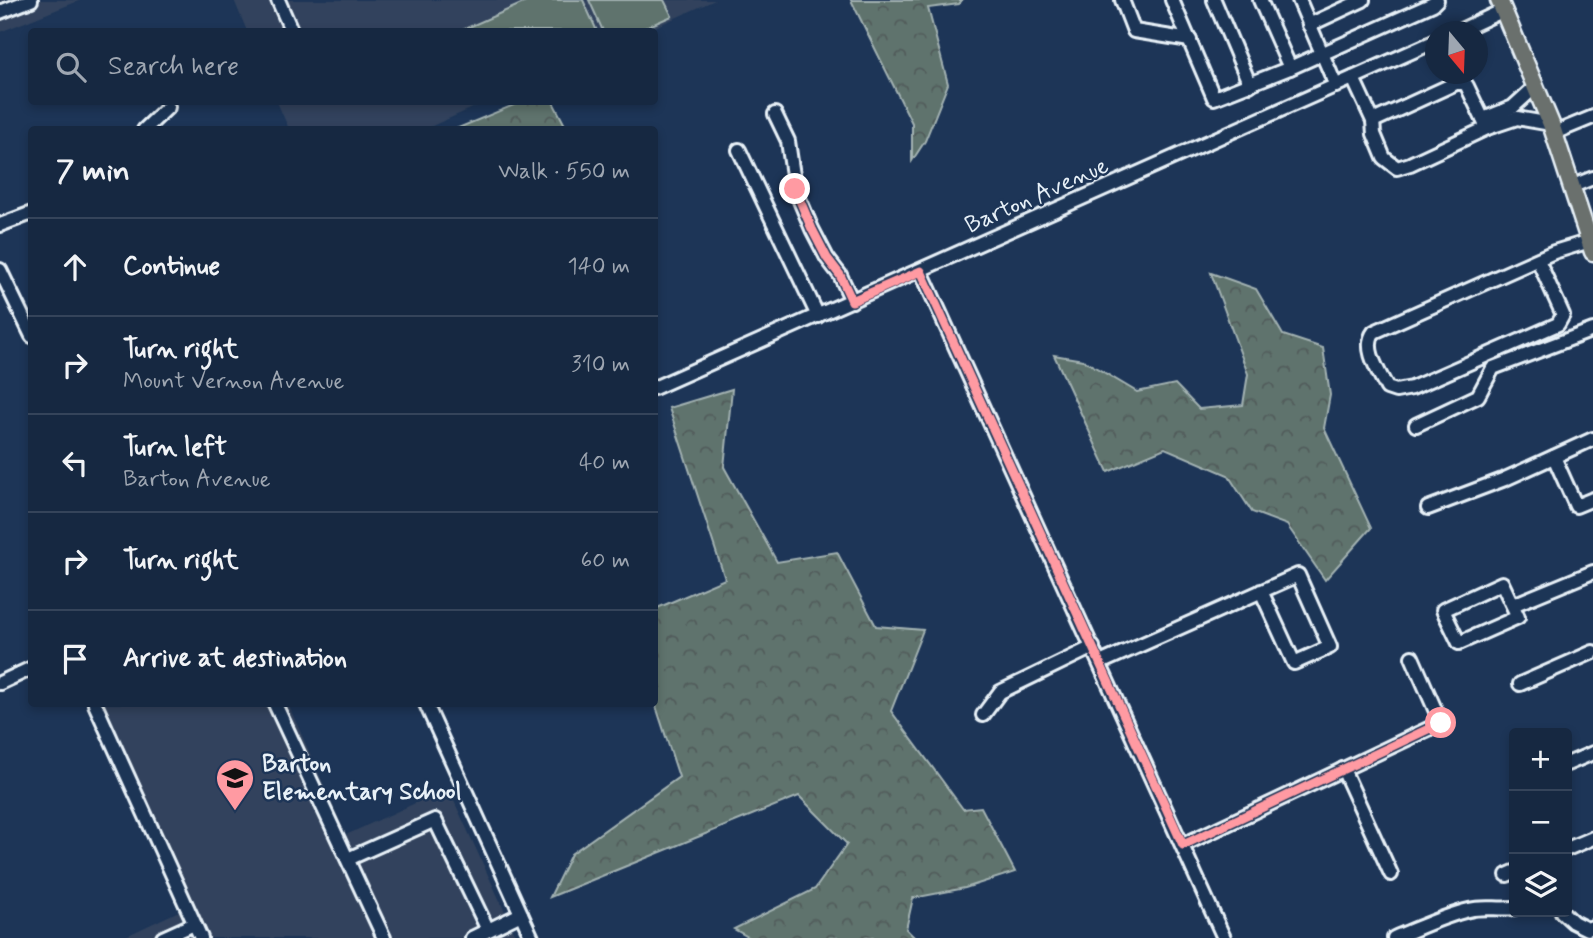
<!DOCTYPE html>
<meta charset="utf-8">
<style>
:root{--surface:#162841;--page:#1f3048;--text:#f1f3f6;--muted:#9ea6b1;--line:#35445a}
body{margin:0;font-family:Mynerve,sans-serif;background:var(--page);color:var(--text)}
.controls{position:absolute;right:21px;bottom:21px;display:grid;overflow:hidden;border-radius:7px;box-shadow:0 4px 10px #0003}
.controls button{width:63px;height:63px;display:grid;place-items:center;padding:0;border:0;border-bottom:2px solid var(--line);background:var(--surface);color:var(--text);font:35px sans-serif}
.compass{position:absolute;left:1425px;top:21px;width:63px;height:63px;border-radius:50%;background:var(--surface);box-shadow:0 4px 10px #0003;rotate:161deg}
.stop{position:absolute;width:21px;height:21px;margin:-16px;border:5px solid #ff9aa2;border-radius:50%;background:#fff}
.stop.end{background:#ff9aa2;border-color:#fff;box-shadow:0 2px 7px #0008}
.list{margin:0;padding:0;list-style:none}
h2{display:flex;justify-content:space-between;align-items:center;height:91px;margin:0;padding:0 28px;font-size:30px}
h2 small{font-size:23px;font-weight:400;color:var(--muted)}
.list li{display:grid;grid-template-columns:46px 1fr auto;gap:21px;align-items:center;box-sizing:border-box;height:98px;padding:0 28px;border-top:2px solid var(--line)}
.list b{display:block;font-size:26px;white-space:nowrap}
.list p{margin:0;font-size:23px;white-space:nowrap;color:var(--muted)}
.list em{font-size:23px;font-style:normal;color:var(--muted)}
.icon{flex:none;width:38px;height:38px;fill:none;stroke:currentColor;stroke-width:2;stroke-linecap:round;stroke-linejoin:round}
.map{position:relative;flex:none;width:1593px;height:938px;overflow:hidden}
.search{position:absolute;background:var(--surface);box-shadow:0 4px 10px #0003;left:28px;top:28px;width:630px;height:77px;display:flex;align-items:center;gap:18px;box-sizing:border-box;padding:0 24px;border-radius:7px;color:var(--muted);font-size:26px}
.panel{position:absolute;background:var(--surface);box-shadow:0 4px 10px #0003;left:28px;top:126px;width:630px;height:581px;border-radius:7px}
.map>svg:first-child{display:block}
.built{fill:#32435d}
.forest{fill:url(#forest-crowns);stroke:#a3b2b2;stroke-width:2}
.green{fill:#5e736d;stroke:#a3b2b2;stroke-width:2}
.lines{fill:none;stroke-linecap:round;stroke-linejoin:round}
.minor-casing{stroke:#e8f1f8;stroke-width:18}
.major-casing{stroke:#e8f1f8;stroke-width:21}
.minor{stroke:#1d3557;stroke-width:12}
.major{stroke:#6a706d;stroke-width:16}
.route{stroke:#ff9aa2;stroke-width:9}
.labels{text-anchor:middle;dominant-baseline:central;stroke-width:5;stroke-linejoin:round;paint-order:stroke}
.street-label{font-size:24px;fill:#e8f1f8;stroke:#1d3557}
.poi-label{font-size:24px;font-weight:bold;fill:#e8f1f8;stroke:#1d3557;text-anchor:start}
</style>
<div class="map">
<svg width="1593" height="938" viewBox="0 0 1593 938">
<defs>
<pattern id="forest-crowns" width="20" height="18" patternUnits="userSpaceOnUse" patternTransform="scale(1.75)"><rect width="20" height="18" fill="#5e736d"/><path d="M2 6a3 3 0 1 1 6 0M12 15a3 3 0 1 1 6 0" fill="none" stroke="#515b5a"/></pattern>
</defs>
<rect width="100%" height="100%" fill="#1d3557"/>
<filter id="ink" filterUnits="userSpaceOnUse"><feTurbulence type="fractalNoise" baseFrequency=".0143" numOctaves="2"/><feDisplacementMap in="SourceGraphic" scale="14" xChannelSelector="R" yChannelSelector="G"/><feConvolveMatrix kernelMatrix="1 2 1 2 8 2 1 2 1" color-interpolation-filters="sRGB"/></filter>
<g filter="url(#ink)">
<g class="built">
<path d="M0 0H81L0 32Z"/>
<path d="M234 0H715L644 32 247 31Z"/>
<path d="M277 102H486L423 130 289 129Z"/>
<path d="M87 704H288L346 835 448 788 517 938H122L179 911Z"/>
</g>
<g class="forest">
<path d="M851 0H962L959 4 928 8 948 84 925 141 912 161V123Z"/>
<path d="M521 102H553L567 129H456Z"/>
<path d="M1211 273 1256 289 1283 335 1323 348 1330 395 1324 428 1371 528 1325 580 1287 525 1252 512 1228 475 1165 448 1108 472 1054 355 1083 360 1137 392 1175 384 1199 409 1243 405 1248 374Z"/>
<path d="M732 389 724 467 777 562 837 552 876 626 923 630 891 711 963 809 981 807 1015 872 965 888 913 898 906 929 915 938H750L734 929 815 889 847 844 799 796 550 897 571 854 679 777 655 703V609L725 579 669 408Z"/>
</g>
<g class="green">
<path d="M530 0H583L597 31H460Z"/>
<path d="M589 0H664L672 16 638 31H603Z"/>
</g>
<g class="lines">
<defs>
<g id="minor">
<path d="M278 0 292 32"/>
<path d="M1122 0 1134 31 1190 40"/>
<path d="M1172 0 1214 98 1290 68 1433 4 1437 0"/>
<path d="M1214 0 1250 85"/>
<path d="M1260 0 1290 68"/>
<path d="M1299 0 1336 86"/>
<path d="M0 12 31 0"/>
<path d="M1309 25 1363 0"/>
<path d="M1457 32 1504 10"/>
<path d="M1353 78 1373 121 1374 134 1384 158 1397 168 1410 164 1487 128 1517 118 1551 124"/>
<path d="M775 114 788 141 795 189 812 229 827 258 840 275 852 301"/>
<path d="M1483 119 1513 107 1536 86"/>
<path d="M1373 121 1456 83H1464L1467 86 1487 128"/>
<path d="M144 130 168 107"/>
<path d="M1554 133 1593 117"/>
<path d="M739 150 818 316"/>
<path d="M1573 186 1593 178"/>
<path d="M0 225 32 213"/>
<path d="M1538 260 1563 315 1558 324 1412 388 1396 391 1387 388C1379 372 1362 348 1374 332L1554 252 1590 241"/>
<path d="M0 270 32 336"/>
<path d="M921 271 1224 938"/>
<path d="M654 388 1436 41"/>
<path d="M1416 425 1478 396 1493 368 1593 330"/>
<path d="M1554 457 1576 506 1593 499"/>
<path d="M1428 508 1505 479 1593 439"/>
<path d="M1502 583 1518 617 1459 643 1443 610Z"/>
<path d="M1513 605 1593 572"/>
<path d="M1100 663 1298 575 1330 647 1294 663 1261 591"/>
<path d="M0 683 32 668"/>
<path d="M1520 684 1593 652"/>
<path d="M95 704 201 938"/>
<path d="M275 704 384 938"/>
<path d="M426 704 532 938"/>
<path d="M983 715 1000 692 1093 647"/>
<path d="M1567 764 1593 753"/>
<path d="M1343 769 1391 874"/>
<path d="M1183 845 1441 723 1412 657"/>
<path d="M1567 849 1593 838"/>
<path d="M348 859 435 820 488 930"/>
<path d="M1507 875 1514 872"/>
<path d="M1562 912 1573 922 1587 929 1593 927"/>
<path d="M163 938 194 924"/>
<path d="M472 938 521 914"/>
<path d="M1394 938C1419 928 1443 916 1469 910 1483 906 1499 910 1514 908"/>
</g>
<path id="major" d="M1499 0 1551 124 1593 252"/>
</defs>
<use href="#minor" class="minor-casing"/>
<use href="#major" class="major-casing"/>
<use href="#minor" class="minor"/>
<use href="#major" class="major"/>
</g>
</g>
<g class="lines" filter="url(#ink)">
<path class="route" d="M795 189 812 229 827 258 840 275 852 301 921 271 1183 845 1441 723"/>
</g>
<defs>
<symbol id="school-pin" viewBox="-11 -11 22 30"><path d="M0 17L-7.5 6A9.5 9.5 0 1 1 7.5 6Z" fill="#ff9aa2" stroke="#1d3557"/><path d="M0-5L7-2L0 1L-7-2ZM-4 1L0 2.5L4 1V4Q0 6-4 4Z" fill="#111"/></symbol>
</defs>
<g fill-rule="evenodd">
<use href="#school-pin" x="213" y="756" width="44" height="60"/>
</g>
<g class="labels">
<g class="street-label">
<text transform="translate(1037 196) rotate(-24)">Barton Avenue</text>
</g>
<g class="poi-label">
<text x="262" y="764">Barton<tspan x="262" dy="28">Elementary School</tspan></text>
</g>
</g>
</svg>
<div class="controls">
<button>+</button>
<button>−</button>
<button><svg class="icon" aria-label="layers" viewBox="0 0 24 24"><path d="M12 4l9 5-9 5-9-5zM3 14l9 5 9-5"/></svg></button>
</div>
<svg class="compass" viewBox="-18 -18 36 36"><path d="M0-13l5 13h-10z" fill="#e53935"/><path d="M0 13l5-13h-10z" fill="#9ea6b1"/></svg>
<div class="stop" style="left:1441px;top:723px"></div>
<div class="stop end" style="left:795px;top:189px"></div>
<div class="search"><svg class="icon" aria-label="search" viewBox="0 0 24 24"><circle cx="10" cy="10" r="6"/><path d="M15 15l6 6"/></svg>Search here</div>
<section class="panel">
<h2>7 min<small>Walk · 550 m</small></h2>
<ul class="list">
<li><svg class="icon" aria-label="ahead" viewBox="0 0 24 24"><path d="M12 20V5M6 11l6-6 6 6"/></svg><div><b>Continue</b></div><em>140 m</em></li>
<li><svg class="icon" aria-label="right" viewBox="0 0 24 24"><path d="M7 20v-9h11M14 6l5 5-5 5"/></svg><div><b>Turn right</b><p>Mount Vernon Avenue</p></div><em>310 m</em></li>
<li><svg class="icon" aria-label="left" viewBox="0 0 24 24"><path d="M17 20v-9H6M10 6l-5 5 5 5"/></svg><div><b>Turn left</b><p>Barton Avenue</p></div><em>40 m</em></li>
<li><svg class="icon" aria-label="right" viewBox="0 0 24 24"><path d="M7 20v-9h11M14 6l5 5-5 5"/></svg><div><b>Turn right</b></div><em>60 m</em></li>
<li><svg class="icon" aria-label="arrive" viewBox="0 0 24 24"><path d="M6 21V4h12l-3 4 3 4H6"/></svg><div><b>Arrive at destination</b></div></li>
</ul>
</section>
</div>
